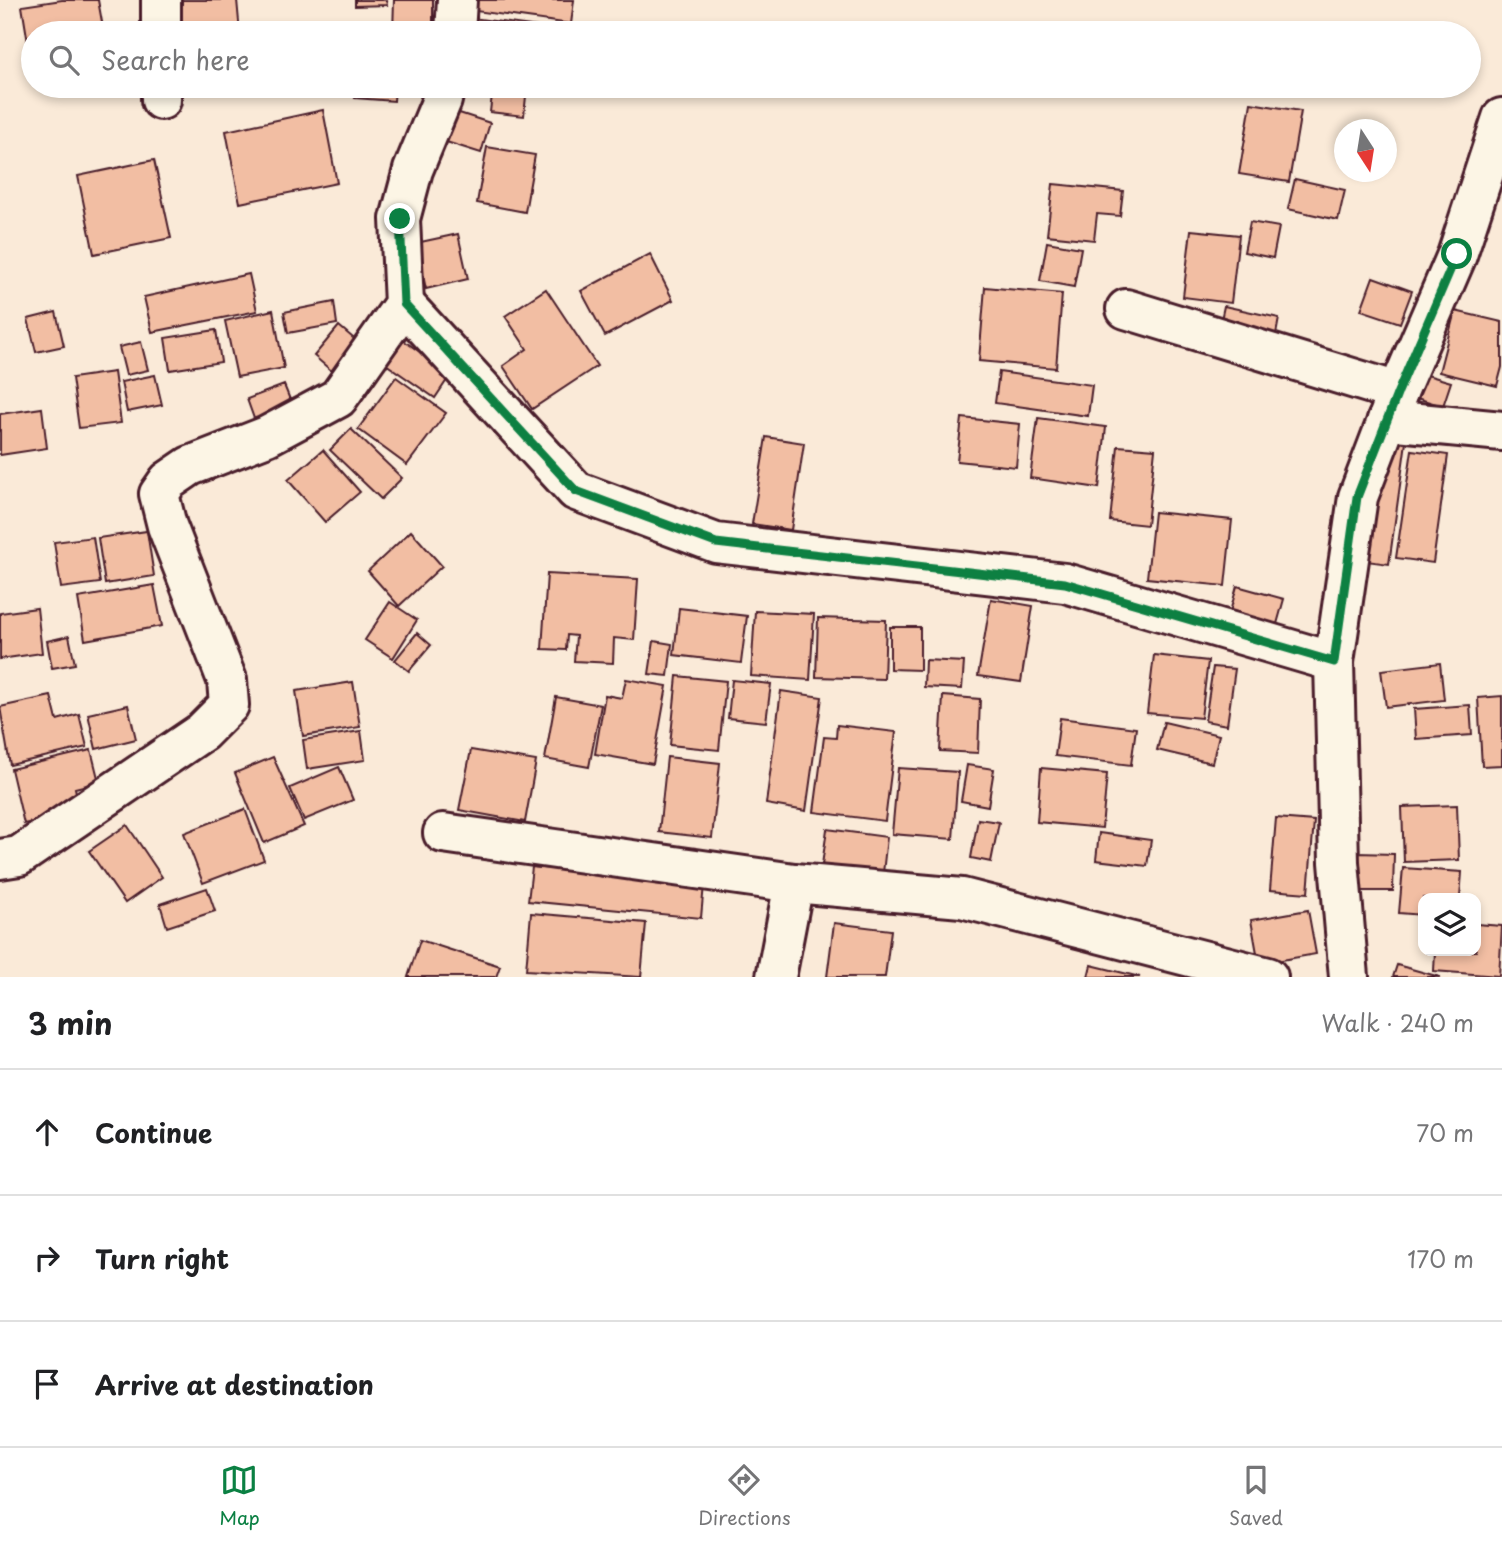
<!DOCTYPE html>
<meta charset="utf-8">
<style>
:root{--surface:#fff;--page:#f2f2f2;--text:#202124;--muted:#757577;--line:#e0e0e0;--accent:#0b8043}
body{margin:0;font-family:"Playpen Sans",sans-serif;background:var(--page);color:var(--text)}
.controls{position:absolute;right:21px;bottom:21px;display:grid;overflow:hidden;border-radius:14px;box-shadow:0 4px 10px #0003}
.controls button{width:63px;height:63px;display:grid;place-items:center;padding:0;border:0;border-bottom:2px solid var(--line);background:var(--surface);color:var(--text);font:35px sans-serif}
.compass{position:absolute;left:1334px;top:119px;width:63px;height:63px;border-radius:50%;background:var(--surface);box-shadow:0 4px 10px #0003;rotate:168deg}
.stop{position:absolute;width:21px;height:21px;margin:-16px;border:5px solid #0b8043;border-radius:50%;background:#fff}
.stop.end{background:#0b8043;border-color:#fff;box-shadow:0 2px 7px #0008}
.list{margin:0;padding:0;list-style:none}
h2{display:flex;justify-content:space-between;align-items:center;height:91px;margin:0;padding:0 28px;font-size:30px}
h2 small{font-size:23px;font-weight:400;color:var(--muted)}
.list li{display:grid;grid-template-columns:46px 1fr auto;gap:21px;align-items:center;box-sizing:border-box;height:126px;padding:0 28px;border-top:2px solid var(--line)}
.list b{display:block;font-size:26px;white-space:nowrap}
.list em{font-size:23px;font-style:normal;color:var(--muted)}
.icon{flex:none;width:38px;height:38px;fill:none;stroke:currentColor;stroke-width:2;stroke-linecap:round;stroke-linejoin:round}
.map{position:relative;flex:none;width:1502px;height:977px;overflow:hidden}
.search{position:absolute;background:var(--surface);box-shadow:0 4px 10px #0003;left:21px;right:21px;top:21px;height:77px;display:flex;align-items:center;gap:18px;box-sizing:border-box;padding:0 24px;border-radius:38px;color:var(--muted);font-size:26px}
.sheet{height:469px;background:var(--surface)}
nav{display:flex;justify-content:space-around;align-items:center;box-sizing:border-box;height:98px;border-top:2px solid var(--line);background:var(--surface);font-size:19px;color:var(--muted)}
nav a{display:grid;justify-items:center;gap:4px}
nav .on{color:var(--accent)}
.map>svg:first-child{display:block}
.building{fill:#f2bea3;stroke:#4a1f2b;stroke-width:2}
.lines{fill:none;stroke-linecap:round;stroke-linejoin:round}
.minor-casing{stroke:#4a1f2b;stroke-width:44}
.minor{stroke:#fcf5e5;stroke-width:38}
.route{stroke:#0b8043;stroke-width:9}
</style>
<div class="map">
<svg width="1502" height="977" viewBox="0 0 1502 977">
<rect width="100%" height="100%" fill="#faead8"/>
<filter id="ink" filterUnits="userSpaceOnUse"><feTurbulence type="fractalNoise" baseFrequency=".0143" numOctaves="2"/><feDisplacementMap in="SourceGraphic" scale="14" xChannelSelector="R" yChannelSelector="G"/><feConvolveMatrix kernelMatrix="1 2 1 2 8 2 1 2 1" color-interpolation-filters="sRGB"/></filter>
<g filter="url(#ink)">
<g class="building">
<path d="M62 0H98L104 33H33V49H29L22 6Z"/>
<path d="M177 0H237L240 33H180Z"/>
<path d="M355 0H386L387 5 355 6Z"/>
<path d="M394 0H433V33H393Z"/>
<path d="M469 0H574L571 24 468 10Z"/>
<path d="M472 18 567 31 566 33H470Z"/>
<path d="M356 86H395L394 101 355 98Z"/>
<path d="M493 86H527L524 116 490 112Z"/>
<path d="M1251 103 1301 111 1289 182 1239 174Z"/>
<path d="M323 110 337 183 240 203 226 131Z"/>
<path d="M450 110 490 123 481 153 440 140Z"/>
<path d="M487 147 535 155 525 212 477 203Z"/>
<path d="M154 160 171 238 94 254 78 176Z"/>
<path d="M1295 179 1345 190 1338 220 1288 209Z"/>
<path d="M1053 184 1123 191 1120 216 1097 214 1094 240 1047 235Z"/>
<path d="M1250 222 1279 227 1273 258 1244 252Z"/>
<path d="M1191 230 1239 235 1231 303 1183 297Z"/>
<path d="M458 234 468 279 426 289 416 243Z"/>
<path d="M1047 242 1081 248 1074 287 1040 281Z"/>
<path d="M650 254 673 300 605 336 581 291Z"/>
<path d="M249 274 257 311 152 332 144 297Z"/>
<path d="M1373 277 1412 291 1400 323 1361 310Z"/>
<path d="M985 287 1062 294 1056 368 979 361Z"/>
<path d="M546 289 597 366 532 409 503 366 527 349 505 316Z"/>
<path d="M334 302 337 324 288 333 284 312Z"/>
<path d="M1224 306 1279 318 1275 340 1219 329Z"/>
<path d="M273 310 284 368 237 377 225 321Z"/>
<path d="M1455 311 1502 322V367L1497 386 1439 372Z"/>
<path d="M56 312 64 346 36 352 28 319Z"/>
<path d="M339 326 366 349 341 379 314 356Z"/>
<path d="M216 330 221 362 170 370 165 338Z"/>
<path d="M400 338 451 374 435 398 383 362Z"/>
<path d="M141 342 148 370 126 375 119 347Z"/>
<path d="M114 372 121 423 79 428 72 378Z"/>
<path d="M999 372 1092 385 1088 416 995 403Z"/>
<path d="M1420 373 1451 382 1443 406 1413 397Z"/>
<path d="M155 375 162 405 127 412 121 382Z"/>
<path d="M396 377 446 413 407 465 358 429Z"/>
<path d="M284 385 295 412 257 427 247 399Z"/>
<path d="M42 408 47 448 0 455V414Z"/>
<path d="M962 418 1020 424 1016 467 957 461Z"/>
<path d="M1038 418 1106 427 1099 488 1030 478Z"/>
<path d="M351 429 402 478 381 499 330 450Z"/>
<path d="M766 437 804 443 791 530 752 524Z"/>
<path d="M1383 439 1406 442 1389 564 1366 561Z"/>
<path d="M1118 446 1155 449 1147 525 1110 521Z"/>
<path d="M323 450 360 492 325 522 288 480Z"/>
<path d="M1412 450 1448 455 1433 563 1396 558Z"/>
<path d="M1154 512 1232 520 1225 586 1147 578Z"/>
<path d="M147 531 154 576 105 584 98 538Z"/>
<path d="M411 531 442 566 399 606 368 571Z"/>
<path d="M93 537 100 583 61 588 54 542Z"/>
<path d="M547 574 638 579 634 640 614 638 613 663 574 661 576 636 567 635 566 650 542 649Z"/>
<path d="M154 585 162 626 85 640 78 598Z"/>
<path d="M1237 586 1284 599 1277 624 1230 612Z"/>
<path d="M991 599 1033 606 1021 682 978 676Z"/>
<path d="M390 602 417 620 393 658 365 640Z"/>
<path d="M37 608 42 653 0 659V613Z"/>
<path d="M679 608 747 616 741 663 674 655Z"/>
<path d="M755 611 814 614 810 680 751 676Z"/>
<path d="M818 618 886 620 884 679 816 677Z"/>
<path d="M890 627H920V670L890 669Z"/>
<path d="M417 633 431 645 409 671 395 660Z"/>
<path d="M69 636 75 664 52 668 47 641Z"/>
<path d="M654 641 672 644 668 676 649 674Z"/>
<path d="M1154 655 1208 661 1201 718 1147 713Z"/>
<path d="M925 660 964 662 962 689 924 687Z"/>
<path d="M1440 663 1444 700 1386 707 1381 670Z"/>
<path d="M1213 667 1235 669 1227 725 1205 721Z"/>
<path d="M677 676 726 681 719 750 670 745Z"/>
<path d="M626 679 667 686 653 764 595 754 605 695 622 698Z"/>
<path d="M732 680 771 684 766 722 728 718Z"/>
<path d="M353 682 360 727 303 736 296 691Z"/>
<path d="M781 691 822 697 806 811 766 804Z"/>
<path d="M51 696 57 720 79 714 87 747 10 765 0 707Z"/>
<path d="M943 696 980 699 978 753 940 751Z"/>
<path d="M1502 696V765L1482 766 1478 698Z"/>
<path d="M556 697 601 705 589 767 545 759Z"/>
<path d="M128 705 136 739 96 749 88 714Z"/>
<path d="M1470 705 1472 735 1416 739 1414 709Z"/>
<path d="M1060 718 1136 728 1131 765 1055 756Z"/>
<path d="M1164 722 1219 735 1212 763 1157 750Z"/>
<path d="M837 725 896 732 885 821 814 812 824 737 836 738Z"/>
<path d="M361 731 365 760 307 769 303 740Z"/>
<path d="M91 750 99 782 75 788 80 810 24 824 11 769Z"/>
<path d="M471 750 536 761 525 822 459 810Z"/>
<path d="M273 757 304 826 264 843 235 773Z"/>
<path d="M667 757 720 763 712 838 659 832Z"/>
<path d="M967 765 994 769 988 806 961 801Z"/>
<path d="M339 767 353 800 304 820 290 788Z"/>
<path d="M898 768 958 772 953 839 892 834Z"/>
<path d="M1041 768 1107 774 1102 828 1037 822Z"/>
<path d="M1457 805 1459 860 1404 862 1402 807Z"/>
<path d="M245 809 264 860 203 883 184 833Z"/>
<path d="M1276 818 1314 821 1308 893 1270 890Z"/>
<path d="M978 819 999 822 991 862 971 858Z"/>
<path d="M127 825 162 877 125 903 89 851Z"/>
<path d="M827 829 887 837 883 873 822 865Z"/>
<path d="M1099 833 1151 840 1147 866 1096 860Z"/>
<path d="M1357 853 1394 854 1393 891H1356Z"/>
<path d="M532 867 704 884 701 918 528 901Z"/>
<path d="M1403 868 1462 872 1460 898H1423V915L1399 913Z"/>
<path d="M207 888 215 911 167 927 160 904Z"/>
<path d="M1308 910 1316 954 1259 964 1251 920Z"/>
<path d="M531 913 646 923 641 977 526 970Z"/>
<path d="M834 923 891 930 885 977H827Z"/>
<path d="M1476 924 1502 926 1499 976 1434 971 1435 951H1476Z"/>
<path d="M420 940 500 966 496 977H408Z"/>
<path d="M1091 965 1140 977H1088Z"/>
<path d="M1397 965 1440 977H1393Z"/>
</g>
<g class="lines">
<defs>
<g id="minor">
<path d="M161 33V0"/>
<path d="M455 33 457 0"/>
<path d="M161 100V86"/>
<path d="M404 304 576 491 716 543 1065 583 1334 662"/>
<path d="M1126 309 1398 392"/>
<path d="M1387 420 1502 431"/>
<path d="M443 833 794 883 962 898 1268 977"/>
<path d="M0 859 19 856 202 732 229 705 227 680 167 526 159 494 168 481 190 466 267 436 338 398 404 304 400 219 413 170 442 100 445 86"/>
<path d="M776 977 794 883"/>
<path d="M1349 977 1339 862 1334 662 1358 497 1398 392 1457 255 1502 118"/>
</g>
</defs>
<use href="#minor" class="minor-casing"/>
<use href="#minor" class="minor"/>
</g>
</g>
<g class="lines" filter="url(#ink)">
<path class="route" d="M400 219 404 304 576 491 716 543 1065 583 1334 662 1357 497 1398 392 1457 254"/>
</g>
</svg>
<div class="controls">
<button><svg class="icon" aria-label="layers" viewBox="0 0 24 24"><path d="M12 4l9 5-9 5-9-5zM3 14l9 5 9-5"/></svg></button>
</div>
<svg class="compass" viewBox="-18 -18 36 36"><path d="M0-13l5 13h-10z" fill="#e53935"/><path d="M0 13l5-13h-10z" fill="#757577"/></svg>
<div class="stop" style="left:1457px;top:254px"></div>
<div class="stop end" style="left:400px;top:219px"></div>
<div class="search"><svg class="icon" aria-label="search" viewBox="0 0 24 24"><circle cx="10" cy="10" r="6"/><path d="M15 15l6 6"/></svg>Search here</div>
</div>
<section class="sheet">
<h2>3 min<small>Walk · 240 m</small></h2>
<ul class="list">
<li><svg class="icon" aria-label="ahead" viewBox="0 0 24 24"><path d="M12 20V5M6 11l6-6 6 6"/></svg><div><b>Continue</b></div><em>70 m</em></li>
<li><svg class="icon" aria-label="right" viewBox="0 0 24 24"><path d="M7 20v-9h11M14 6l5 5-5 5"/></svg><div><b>Turn right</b></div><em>170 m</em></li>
<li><svg class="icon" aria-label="arrive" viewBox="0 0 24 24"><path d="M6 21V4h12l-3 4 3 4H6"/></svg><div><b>Arrive at destination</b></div></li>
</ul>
</section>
<nav>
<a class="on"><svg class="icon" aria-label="map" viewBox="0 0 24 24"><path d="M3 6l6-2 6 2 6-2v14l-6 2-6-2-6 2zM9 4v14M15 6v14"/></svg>Map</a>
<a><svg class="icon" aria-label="directions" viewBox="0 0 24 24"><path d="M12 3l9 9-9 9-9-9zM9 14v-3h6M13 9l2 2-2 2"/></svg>Directions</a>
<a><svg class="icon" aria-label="saved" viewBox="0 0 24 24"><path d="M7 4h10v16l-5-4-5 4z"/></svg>Saved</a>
</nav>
